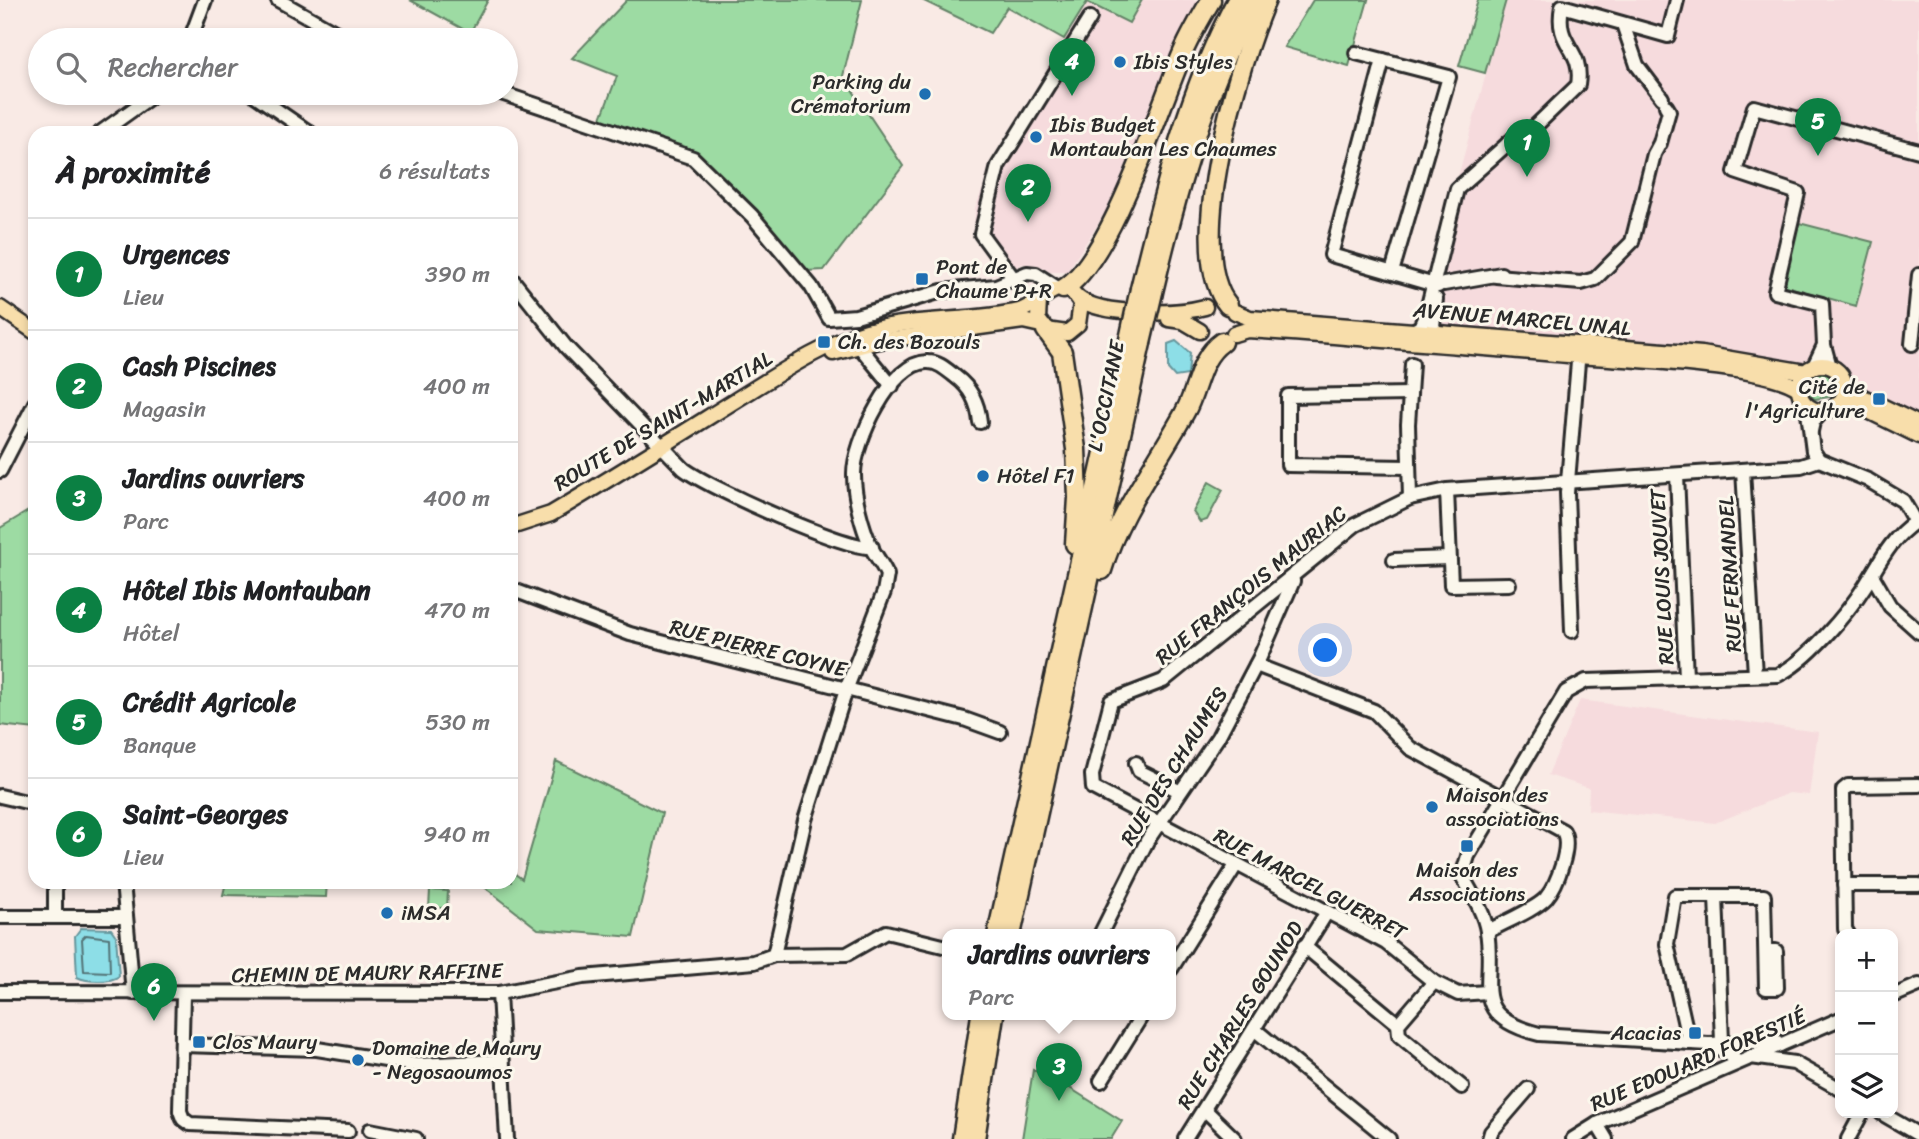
<!DOCTYPE html>
<html lang="fr">
<meta charset="utf-8">
<style>
:root{--surface:#fff;--page:#f6f6f6;--text:#202124;--muted:#757577;--line:#e0e0e0;--accent:#0b8043}
body{margin:0;font-family:Sriracha,sans-serif;background:var(--page);color:var(--text)}
.controls{position:absolute;right:21px;bottom:21px;display:grid;overflow:hidden;border-radius:14px;box-shadow:0 4px 10px #0003}
.controls button{width:63px;height:63px;display:grid;place-items:center;padding:0;border:0;border-bottom:2px solid var(--line);background:var(--surface);color:var(--text);font:35px sans-serif}
.you{position:absolute;left:1326px;top:651px;width:24px;height:24px;margin:-18px;border:5px solid #fff;border-radius:50%;background:#1a73e8;box-shadow:0 0 0 10px #1a73e833}
.badge{display:grid;place-items:center;width:46px;height:46px;border-radius:50%;background:var(--accent);color:#fff;font-size:23px;font-weight:700}
.pin{position:absolute;translate:-50% -58px;filter:drop-shadow(0 2px 4px #0008)}
.pin::after{content:'';position:absolute;top:37px;width:24px;height:21px;background:inherit;clip-path:polygon(0 0,100% 0,50% 100%)}
.popup{position:absolute;left:942px;top:929px;width:234px;height:91px;box-sizing:border-box;display:grid;place-content:center;border-radius:14px;background:var(--surface);filter:drop-shadow(0 2px 5px #0005);font-size:23px;white-space:nowrap;color:var(--muted)}
.popup b{font-size:26px;color:var(--text)}
.popup::after{content:'';position:absolute;left:50%;top:100%;margin-left:-14px;border:14px solid transparent;border-top-color:var(--surface)}
.list{margin:0;padding:0;list-style:none}
h2{display:flex;justify-content:space-between;align-items:center;height:91px;margin:0;padding:0 28px;font-size:30px}
h2 small{font-size:23px;font-weight:400;color:var(--muted)}
.list li{display:grid;grid-template-columns:46px 1fr auto;gap:21px;align-items:center;box-sizing:border-box;height:112px;padding:0 28px;border-top:2px solid var(--line)}
.list b{display:block;font-size:26px;white-space:nowrap}
.list p{margin:0;font-size:23px;white-space:nowrap;color:var(--muted)}
.list em{font-size:23px;font-style:normal;color:var(--muted)}
.icon{flex:none;width:38px;height:38px;fill:none;stroke:currentColor;stroke-width:2;stroke-linecap:round;stroke-linejoin:round}
.map{position:relative;flex:none;width:1919px;height:1139px;overflow:hidden}
.search{position:absolute;background:var(--surface);box-shadow:0 4px 10px #0003;left:28px;top:28px;width:490px;height:77px;display:flex;align-items:center;gap:18px;box-sizing:border-box;padding:0 24px;border-radius:38px;color:var(--muted);font-size:26px}
.panel{position:absolute;background:var(--surface);box-shadow:0 4px 10px #0003;left:28px;top:126px;width:490px;height:763px;border-radius:21px}
.map>svg:first-child{display:block}
.built{fill:#f6dbdd}
.green{fill:#9ddba3;stroke:#648367;stroke-width:2}
.water{fill:#8ddee7;stroke:#66969c;stroke-width:2}
.lines{fill:none;stroke-linecap:round;stroke-linejoin:round}
.shore{stroke:#527376;stroke-width:2}
.minor-casing{stroke:#2b2b2b;stroke-width:18}
.major-casing{stroke:#2b2b2b;stroke-width:19}
.highway-casing{stroke:#2b2b2b;stroke-width:23}
.minor{stroke:#fbf7ec;stroke-width:12}
.major{stroke:#f8deab;stroke-width:14}
.highway{stroke:#f8deab;stroke-width:18}
.highway-bridge-casing{stroke:#2b2b2b;stroke-width:23;stroke-linecap:butt}
.highway-bridge{stroke:#f8deab;stroke-width:18}
.poi-dot{fill:#1f6fb2;stroke:#fbf7ec;stroke-width:2.5}
.labels{text-anchor:middle;dominant-baseline:central;stroke-width:6;stroke-linejoin:round;paint-order:stroke}
.poi-label{font-size:21px;fill:#2b2b2b;stroke:#fbf7ec;text-anchor:start}
.street-label{font-size:21px;fill:#2b2b2b;stroke:#fbf7ec}
</style>
<div class="map">
<svg width="1919" height="1139" viewBox="0 0 1919 1139">
<rect width="100%" height="100%" fill="#f9eae5"/>
<filter id="ink" filterUnits="userSpaceOnUse"><feTurbulence type="fractalNoise" baseFrequency=".0143" numOctaves="2"/><feDisplacementMap in="SourceGraphic" scale="14" xChannelSelector="R" yChannelSelector="G"/><feConvolveMatrix kernelMatrix="1 2 1 2 8 2 1 2 1" color-interpolation-filters="sRGB"/></filter>
<g filter="url(#ink)">
<g class="built">
<path d="M1142 0H1199L1168 62 1120 190 1067 272H1050L1038 265 1022 264 1001 277 974 237 975 208 997 155 1087 1 1129 23Z"/>
<path d="M1506 0H1919V417L1857 386 1784 365 1440 327 1441 290 1428 279 1436 258Z"/>
<path d="M1580 700 1818 732 1809 795 1789 793 1715 823 1588 810 1589 788 1548 775Z"/>
</g>
<g class="green">
<path d="M410 0H488L470 33Z"/>
<path d="M627 0H862L843 76 903 166 824 270 805 271 725 179 687 148 600 121 617 76 572 58Z"/>
<path d="M922 0H1142L1129 23 1087 2 1064 39 1007 7 990 33Z"/>
<path d="M1313 0H1368L1349 66 1284 47Z"/>
<path d="M1478 0H1506L1485 73 1459 66Z"/>
<path d="M1799 223 1873 242 1856 306 1785 286 1782 281Z"/>
<path d="M1817 372 1828 374 1834 389 1808 380Z"/>
<path d="M1806 383 1833 392 1829 397 1815 399 1809 395Z"/>
<path d="M1209 482 1223 490 1207 520 1200 522 1193 512Z"/>
<path d="M35 507V729L0 725V528Z"/>
<path d="M556 761 662 813 633 937 538 929 478 882H511V871L522 879Z"/>
<path d="M226 882H327L326 897 223 895Z"/>
<path d="M430 890 448 891 447 908H429Z"/>
<path d="M1033 1070 1057 1080 1122 1121 1111 1139H1022Z"/>
</g>
<g class="water">
<path d="M1176 341 1190 353 1188 375 1175 377 1168 369V344Z"/>
<path d="M81 928 111 929 116 936 119 976C110 983 87 982 77 977L75 936Z"/>
</g>
<g class="lines">
<path class="shore" d="M86 935 109 938 110 972 84 971 82 939Z"/>
<defs>
<g id="minor">
<path d="M278 0 349 40"/>
<path d="M1623 24 1637 65 1662 98"/>
<path d="M190 40 205 0"/>
<path d="M1356 53 1383 60"/>
<path d="M252 93 310 133"/>
<path d="M501 93 693 158 752 216 811 286 829 318 856 316 942 291 996 286 1027 273 1036 274 1059 289"/>
<path d="M100 133 156 93"/>
<path d="M1508 143 1521 140 1578 85C1584 46 1554 48 1562 6L1668 36 1677 0"/>
<path d="M1392 272 1449 77 1383 60 1331 255 1438 286"/>
<path d="M1496 276 1581 283 1595 279 1632 242 1654 154 1660 143 1669 111 1666 106"/>
<path d="M511 278 566 347 684 469C709 488 844 549 872 547"/>
<path d="M1014 279 981 234 998 166 1090 18"/>
<path d="M1444 284 1501 274"/>
<path d="M1436 299 1433 326 1437 333"/>
<path d="M1412 331 1420 327 1426 314 1457 189 1513 139"/>
<path d="M1912 344 1919 275"/>
<path d="M859 346 892 386"/>
<path d="M1814 366 1824 345"/>
<path d="M1830 367 1824 345 1822 304 1775 292 1798 193 1735 172 1754 107 1919 151"/>
<path d="M1811 431 1813 422 1824 410"/>
<path d="M1408 467 1288 465V396L1410 394"/>
<path d="M1743 470 1755 675"/>
<path d="M0 471 35 403"/>
<path d="M1677 475 1686 677"/>
<path d="M1447 490 1451 585 1509 584"/>
<path d="M1410 498 1408 424 1412 364"/>
<path d="M1394 560 1449 558"/>
<path d="M1872 575 1890 606 1919 632"/>
<path d="M511 589 630 634 964 719 1000 732"/>
<path d="M1572 631 1567 493 1579 350"/>
<path d="M1256 665 1374 711 1410 748 1563 831C1572 846 1557 885 1546 898 1535 910 1502 923 1487 932"/>
<path d="M1136 763 1139 771 1179 791"/>
<path d="M0 796 35 804"/>
<path d="M123 882 133 993"/>
<path d="M1844 885H1919"/>
<path d="M1716 897 1722 1041"/>
<path d="M0 917H126"/>
<path d="M55 917V882"/>
<path d="M1848 934 1845 929 1843 790 1848 786 1919 785"/>
<path d="M1100 935 1147 841 1218 737 1260 657 1293 581"/>
<path d="M1304 946 1398 1024"/>
<path d="M774 955 805 820 846 690 884 592 887 575C883 565 876 557 871 547 862 527 854 497 854 475 853 444 892 360 928 362 939 362 947 370 956 377 971 388 978 403 980 422"/>
<path d="M1171 969 1236 865"/>
<path d="M1434 982 1398 1024 1399 1035 1462 1087"/>
<path d="M0 992 499 993 583 977 754 962 774 955 847 954 886 932 947 947"/>
<path d="M1487 992 1458 994 1434 982 1386 943 1093 788 1092 775 1111 701 1163 681 1355 525 1410 498 1447 490 1801 466 1819 460"/>
<path d="M499 993 507 1139"/>
<path d="M183 995 180 1111 183 1119 190 1124 348 1131"/>
<path d="M1893 996 1919 985"/>
<path d="M1254 1029 1389 1139"/>
<path d="M1689 1043 1667 944 1675 896H1764L1766 988H1777L1776 951H1766"/>
<path d="M1709 1044 1725 1051 1738 1062"/>
<path d="M182 1045 317 1049 417 1065 500 1061"/>
<path d="M1780 1045 1776 1041 1709 1044 1539 1034C1466 1015 1496 985 1487 931 1484 912 1472 894 1462 876L1468 856 1566 692 1586 681 1778 675C1807 661 1847 614 1865 586 1880 562 1891 538 1915 522L1903 501 1868 480 1819 460 1813 451 1807 405"/>
<path d="M1751 1057 1794 1063 1840 1089"/>
<path d="M1101 1081 1142 1015"/>
<path d="M1205 1110 1235 1139"/>
<path d="M1881 1113 1919 1135"/>
<path d="M1597 1124 1606 1139"/>
<path d="M370 1130 416 1139"/>
<path d="M1185 1139 1327 912"/>
<path d="M1489 1139 1491 1132 1528 1089"/>
<path d="M1573 1139 1597 1124 1840 1019"/>
<path d="M1848 1139 1862 1113"/>
</g>
<g id="major">
<path d="M1078 298C1101 316 1176 315 1205 307"/>
<path d="M0 308 35 332"/>
<path d="M1235 312 1250 318 1702 354 1806 372"/>
<path d="M1169 319 1183 321 1200 331"/>
<path d="M1234 334 1247 330C1358 337 1469 347 1580 356 1627 360 1766 364 1799 389"/>
<path d="M833 353 879 341 1023 321 1041 325"/>
<circle cx="1822" cy="388" r="23"/>
<path d="M1844 384 1857 394 1919 424"/>
<path d="M1838 403 1856 405 1919 436"/>
<path d="M511 527 551 514C613 477 675 438 736 400 777 375 820 345 867 331 916 317 970 322 1019 311 1041 306 1060 268 1081 303L1078 324 1067 333 1046 330 1038 319 1039 301"/>
</g>
<g id="highway">
<path d="M1063 289C1109 263 1159 109 1181 57 1189 37 1200 19 1211 0"/>
<path d="M1140 289C1164 190 1188 90 1237 0"/>
<path d="M1153 292C1177 190 1204 93 1252 0"/>
<path d="M1228 305C1182 250 1239 62 1266 0"/>
<path d="M1046 330 1062 352 1076 449 1078 498 1075 544"/>
<path d="M1102 570C1119 512 1156 465 1185 412 1198 389 1199 358 1222 342"/>
<path d="M997 935 1129 340"/>
<path d="M1011 935 1141 343"/>
<path d="M962 1139 981 1015"/>
<path d="M975 1139 994 1015"/>
</g>
</defs>
<use href="#minor" class="minor-casing"/>
<use href="#major" class="major-casing"/>
<use href="#highway" class="highway-casing"/>
<use href="#minor" class="minor"/>
<use href="#major" class="major"/>
<use href="#highway" class="highway"/>
<defs>
<g id="highway-bridge">
<path d="M1129 340 1140 289"/>
<path d="M1141 343 1153 292"/>
</g>
</defs>
<use href="#highway-bridge" class="highway-bridge-casing"/>
<use href="#highway-bridge" class="highway-bridge"/>
</g>
</g>
<g class="poi-dot">
<circle cx="1120" cy="62" r="7"/>
<circle cx="925" cy="94" r="7"/>
<circle cx="1036" cy="137" r="7"/>
<rect x="915" y="272" width="14" height="14" rx="3.5"/>
<rect x="817" y="335" width="14" height="14" rx="3.5"/>
<rect x="1872" y="392" width="14" height="14" rx="3.5"/>
<circle cx="983" cy="476" r="7"/>
<circle cx="1432" cy="807" r="7"/>
<rect x="1460" y="839" width="14" height="14" rx="3.5"/>
<circle cx="387" cy="913" r="7"/>
<rect x="1688" y="1026" width="14" height="14" rx="3.5"/>
<rect x="192" y="1035" width="14" height="14" rx="3.5"/>
<circle cx="358" cy="1060" r="7"/>
</g>
<g class="labels">
<g class="poi-label">
<text x="1134" y="62">Ibis Styles</text>
<text x="911" y="82" text-anchor="end">Parking du<tspan x="911" dy="24">Crématorium</tspan></text>
<text x="1050" y="125">Ibis Budget<tspan x="1050" dy="24">Montauban Les Chaumes</tspan></text>
<text x="936" y="267">Pont de<tspan x="936" dy="24">Chaume P+R</tspan></text>
<text x="838" y="342">Ch. des Bozouls</text>
<text x="1865" y="387" text-anchor="end">Cité de<tspan x="1865" dy="24">l'Agriculture</tspan></text>
<text x="997" y="476">Hôtel F1</text>
<text x="1446" y="795">Maison des<tspan x="1446" dy="24">associations</tspan></text>
<text x="1467" y="870" text-anchor="middle">Maison des<tspan x="1467" dy="24">Associations</tspan></text>
<text x="401" y="913">iMSA</text>
<text x="1681" y="1033" text-anchor="end">Acacias</text>
<text x="213" y="1042">Clos Maury</text>
<text x="372" y="1048">Domaine de Maury<tspan x="372" dy="24">- Negosaoumos</tspan></text>
</g>
<g class="street-label">
<text transform="translate(1522 319) rotate(5)">AVENUE MARCEL UNAL</text>
<text transform="translate(1106 396) rotate(-78)">L'OCCITANE</text>
<text transform="translate(663 421) rotate(-31)">ROUTE DE SAINT-MARTIAL</text>
<text transform="translate(1730 574) rotate(-93)">RUE FERNANDEL</text>
<text transform="translate(1662 577) rotate(-93)">RUE LOUIS JOUVET</text>
<text transform="translate(1251 585) rotate(-39)">RUE FRANÇOIS MAURIAC</text>
<text transform="translate(758 648) rotate(14)">RUE PIERRE COYNE</text>
<text transform="translate(1174 766) rotate(-58)">RUE DES CHAUMES</text>
<text transform="translate(1310 884) rotate(28)">RUE MARCEL GUERRET</text>
<text transform="translate(367 973) rotate(-1)">CHEMIN DE MAURY RAFFINE</text>
<text transform="translate(1240 1015) rotate(-58)">RUE CHARLES GOUNOD</text>
<text transform="translate(1698 1060) rotate(-23)">RUE EDOUARD FORESTIÉ</text>
</g>
</g>
</svg>
<div class="controls">
<button>+</button>
<button>−</button>
<button><svg class="icon" aria-label="layers" viewBox="0 0 24 24"><path d="M12 4l9 5-9 5-9-5zM3 14l9 5 9-5"/></svg></button>
</div>
<div class="you"></div>
<div class="pin badge" style="left:1527px;top:177px">1</div>
<div class="pin badge" style="left:1028px;top:222px">2</div>
<div class="pin badge" style="left:1059px;top:1101px">3</div>
<div class="popup"><b>Jardins ouvriers</b>Parc</div>
<div class="pin badge" style="left:1072px;top:96px">4</div>
<div class="pin badge" style="left:1818px;top:156px">5</div>
<div class="pin badge" style="left:154px;top:1021px">6</div>
<div class="search"><svg class="icon" aria-label="search" viewBox="0 0 24 24"><circle cx="10" cy="10" r="6"/><path d="M15 15l6 6"/></svg>Rechercher</div>
<section class="panel">
<h2>À proximité<small>6 résultats</small></h2>
<ul class="list">
<li><span class="badge">1</span><div><b>Urgences</b><p>Lieu</p></div><em>390 m</em></li>
<li><span class="badge">2</span><div><b>Cash Piscines</b><p>Magasin</p></div><em>400 m</em></li>
<li><span class="badge">3</span><div><b>Jardins ouvriers</b><p>Parc</p></div><em>400 m</em></li>
<li><span class="badge">4</span><div><b>Hôtel Ibis Montauban</b><p>Hôtel</p></div><em>470 m</em></li>
<li><span class="badge">5</span><div><b>Crédit Agricole</b><p>Banque</p></div><em>530 m</em></li>
<li><span class="badge">6</span><div><b>Saint-Georges</b><p>Lieu</p></div><em>940 m</em></li>
</ul>
</section>
</div>
